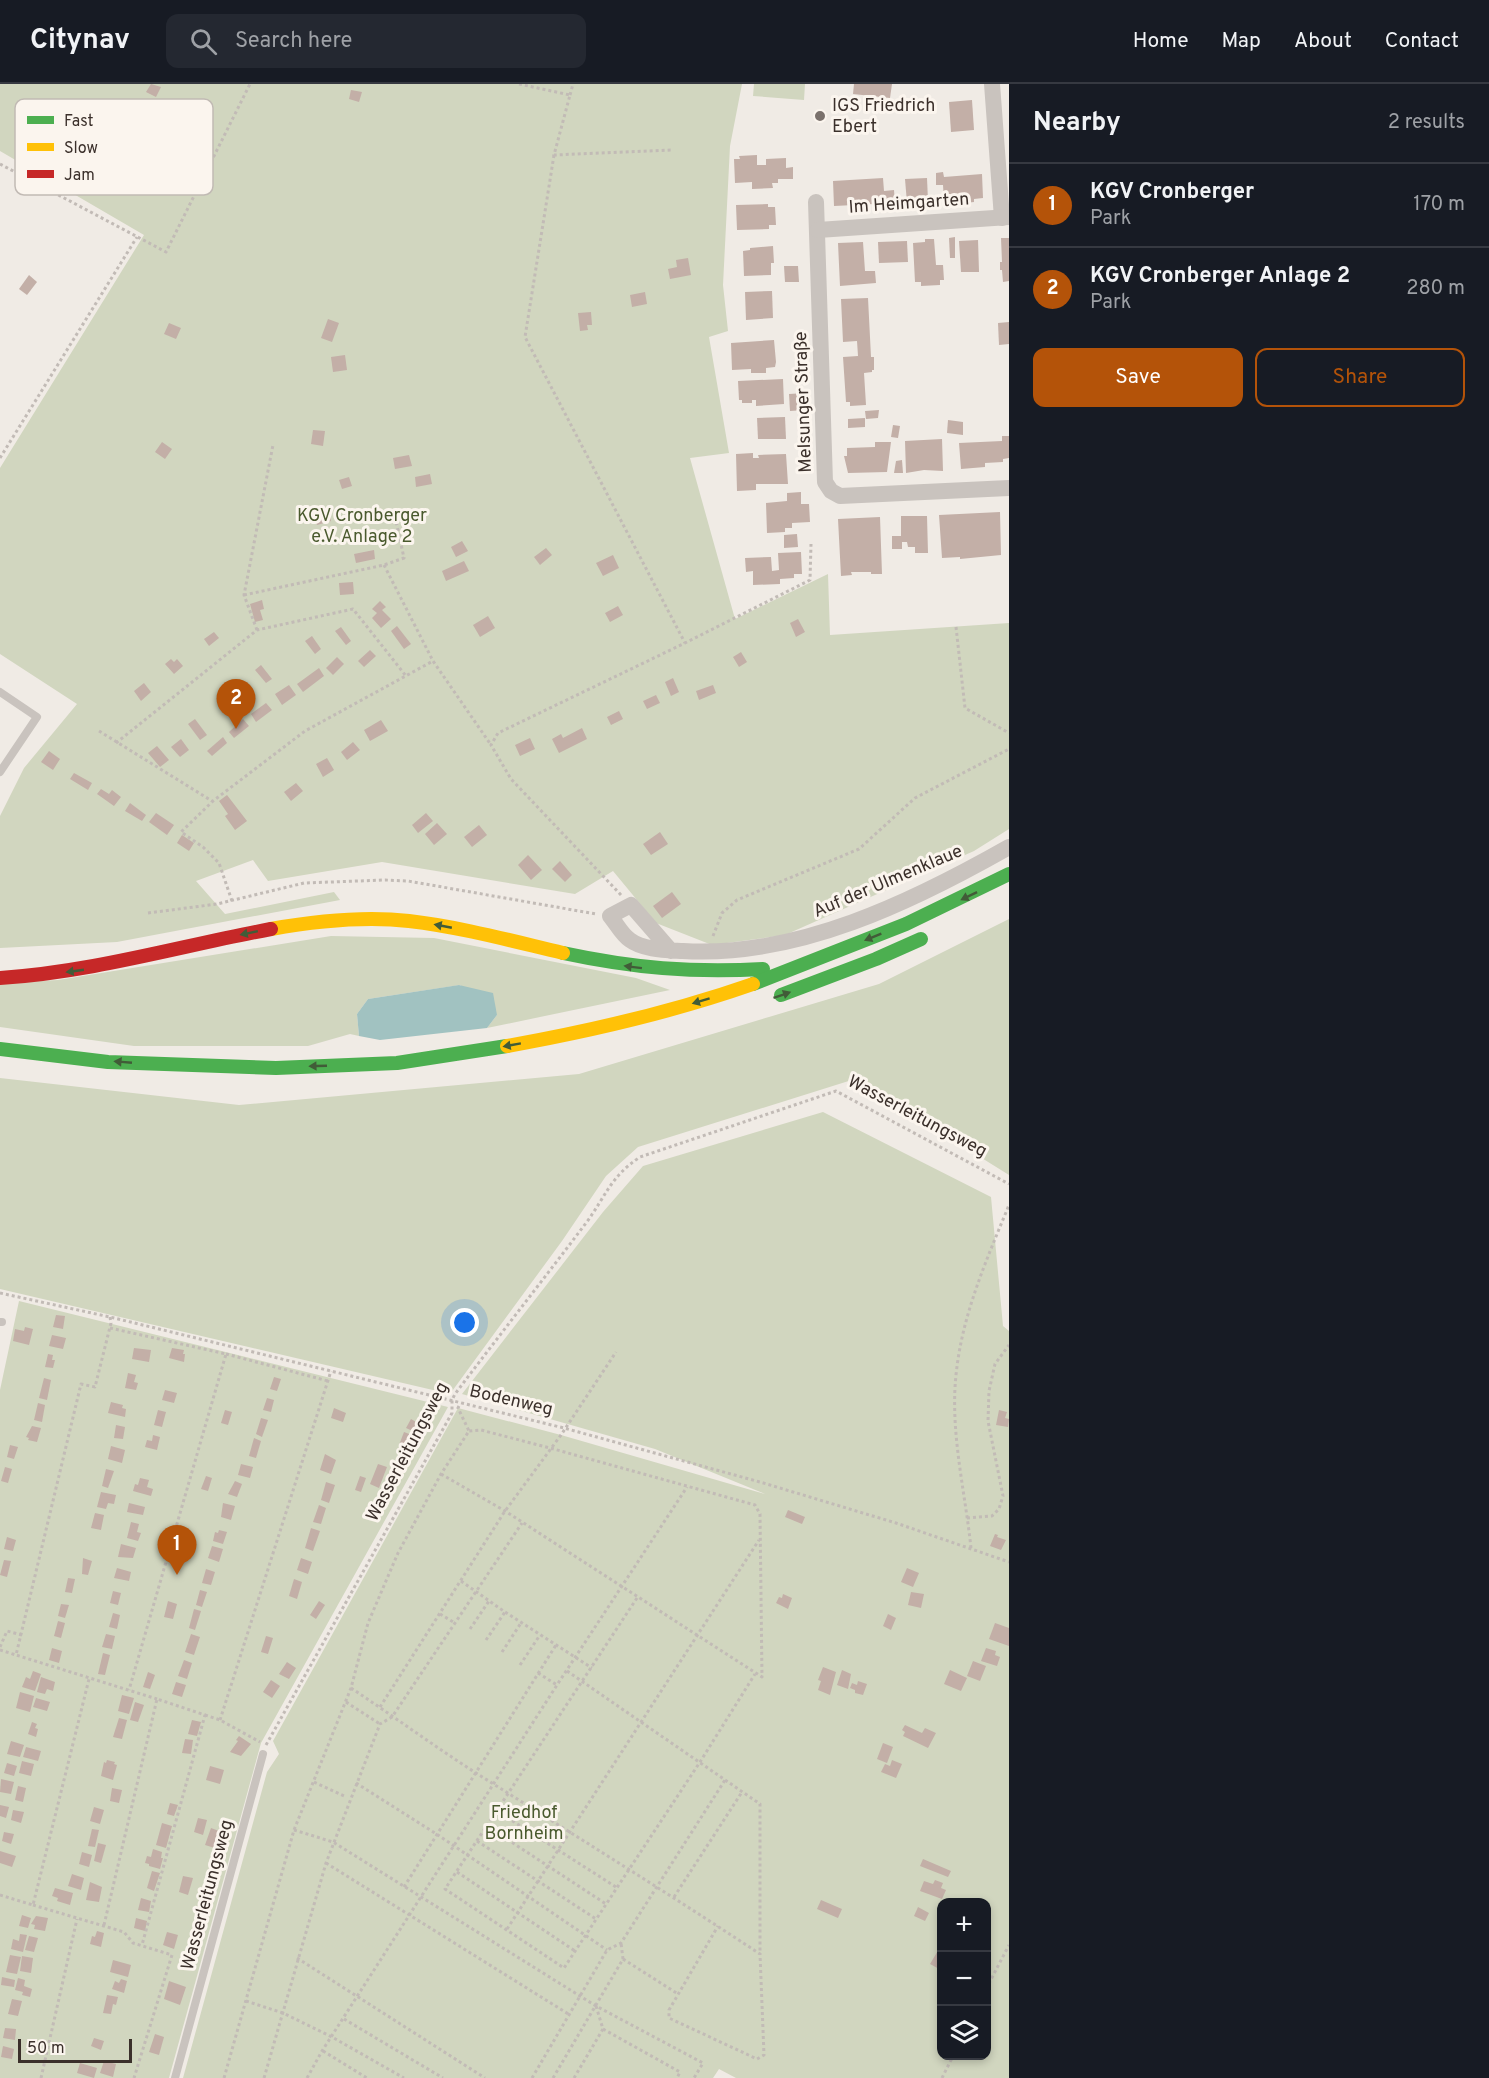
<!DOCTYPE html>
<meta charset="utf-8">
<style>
:root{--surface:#171b24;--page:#242831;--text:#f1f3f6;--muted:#9ea1a6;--line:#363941;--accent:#b45309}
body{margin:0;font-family:Overpass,sans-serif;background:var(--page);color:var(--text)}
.controls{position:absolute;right:18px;bottom:18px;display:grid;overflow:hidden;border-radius:12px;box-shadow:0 3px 9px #0003}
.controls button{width:54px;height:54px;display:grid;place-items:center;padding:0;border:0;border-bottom:2px solid var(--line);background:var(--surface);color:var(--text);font:30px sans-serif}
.scale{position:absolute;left:18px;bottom:15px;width:114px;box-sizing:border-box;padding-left:6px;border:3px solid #3b302b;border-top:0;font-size:16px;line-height:21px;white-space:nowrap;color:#3b302b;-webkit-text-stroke:4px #fbf5ee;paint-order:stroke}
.you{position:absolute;left:465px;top:1239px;width:21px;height:21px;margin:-15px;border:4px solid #fff;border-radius:50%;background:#1a73e8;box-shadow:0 0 0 9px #1a73e833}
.badge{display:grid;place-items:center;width:39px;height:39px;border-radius:50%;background:var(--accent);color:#fff;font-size:20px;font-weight:700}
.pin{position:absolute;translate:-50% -50px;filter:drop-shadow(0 2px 3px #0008)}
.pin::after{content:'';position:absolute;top:32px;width:21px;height:18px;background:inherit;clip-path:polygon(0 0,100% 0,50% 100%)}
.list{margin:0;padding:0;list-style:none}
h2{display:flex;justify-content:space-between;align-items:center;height:78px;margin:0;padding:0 24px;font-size:26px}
h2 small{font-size:20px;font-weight:400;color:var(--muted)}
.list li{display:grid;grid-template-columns:39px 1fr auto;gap:18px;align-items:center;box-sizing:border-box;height:84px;padding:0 24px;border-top:2px solid var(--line)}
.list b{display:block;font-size:22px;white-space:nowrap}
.list p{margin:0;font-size:20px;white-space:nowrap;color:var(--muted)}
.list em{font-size:20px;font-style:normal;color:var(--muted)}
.actions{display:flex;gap:12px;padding:18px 24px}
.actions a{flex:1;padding:14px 0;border:2px solid var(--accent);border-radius:12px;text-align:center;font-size:21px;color:var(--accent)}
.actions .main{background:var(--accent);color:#fff}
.icon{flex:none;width:33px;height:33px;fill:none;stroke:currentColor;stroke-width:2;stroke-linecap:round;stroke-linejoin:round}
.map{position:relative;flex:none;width:1009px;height:1994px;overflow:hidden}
header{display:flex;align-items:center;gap:36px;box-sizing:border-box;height:84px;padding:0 30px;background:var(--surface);border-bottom:2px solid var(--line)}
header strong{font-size:28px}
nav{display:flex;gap:33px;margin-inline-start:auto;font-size:21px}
.search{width:420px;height:54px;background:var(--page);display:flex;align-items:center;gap:15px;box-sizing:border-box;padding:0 21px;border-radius:12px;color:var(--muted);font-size:22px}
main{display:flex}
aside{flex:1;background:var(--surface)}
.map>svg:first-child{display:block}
.green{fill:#d1d6bf;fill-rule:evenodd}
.water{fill:#a1c2c1}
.building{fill:#c3afa7}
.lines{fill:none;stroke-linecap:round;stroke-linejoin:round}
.path{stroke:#c2bbb6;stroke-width:3;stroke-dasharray:3 3;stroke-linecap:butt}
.lane{stroke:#c9c3be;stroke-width:8}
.street{stroke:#c9c3be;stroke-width:16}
.fast{stroke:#4caf50;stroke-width:14}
.slow{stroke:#ffc107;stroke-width:14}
.jam{stroke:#c62828;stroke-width:14}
.oneway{fill:#415c38}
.poi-dot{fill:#7a716c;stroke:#fbf5ee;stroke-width:2}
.labels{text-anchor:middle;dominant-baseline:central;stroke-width:6;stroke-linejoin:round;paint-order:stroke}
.poi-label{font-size:18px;fill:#3b302b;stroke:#fbf5ee;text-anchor:start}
.street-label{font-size:18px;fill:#3b302b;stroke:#fbf5ee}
.park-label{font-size:18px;fill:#4a5a2e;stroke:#fbf5ee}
.key{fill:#fbf5ee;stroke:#c1bab4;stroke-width:1.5}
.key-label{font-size:16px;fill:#3b302b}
</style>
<header>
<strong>Citynav</strong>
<div class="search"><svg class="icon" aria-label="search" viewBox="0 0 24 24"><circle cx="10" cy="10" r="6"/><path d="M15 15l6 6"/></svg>Search here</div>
<nav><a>Home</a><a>Map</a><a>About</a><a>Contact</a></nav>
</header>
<main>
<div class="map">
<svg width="1009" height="1994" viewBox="0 0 1009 1994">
<rect width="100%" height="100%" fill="#f0ebe5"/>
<g class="green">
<path d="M0 0H742L730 62 723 201 728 247 709 253 729 369 690 374 735 535 828 490 830 551 1009 539V745L974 767 785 851 712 861 656 839 613 787 575 810 382 778 268 797 253 776 196 797 225 830 334 808 340 816 117 858 0 864V732L24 684 77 620 0 570V384L144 151 0 67Z"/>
<path d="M754 0H805L804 16 753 12Z"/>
<path d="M1009 835V1091L855 995 638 1063 606 1092 562 1157 450 1310 0 1205V994L239 1021 579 990 879 900Z"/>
<path d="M331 852 434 854 636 894 670 906 487 944 497 931 460 901 368 915 357 930 359 952 350 950 308 962H134L0 943V899L58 896Z"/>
<path d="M823 1028 991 1113 1003 1242 1009 1247V1994H736L719 1985 713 1994H183L267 1688 279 1670 273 1657 458 1324 561 1351 765 1410 655 1365 462 1310 603 1128 643 1082ZM942 1818H986V1972H942Z"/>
<path d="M19 1217 448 1323 261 1659 169 1994H0V1306Z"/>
</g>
<path class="water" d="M459 901 493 909 497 931 487 944 380 956 359 952 357 930 368 915Z"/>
<g class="building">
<path d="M151 0 161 3 156 13 146 8Z"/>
<path d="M854 0H892L890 14 853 10Z"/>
<path d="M351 6 362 8 359 18 349 15Z"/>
<path d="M972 16 974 46 951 48 949 18Z"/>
<path d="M757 71V81H766V75L786 74V84L793 83V95H778V99H772L773 104 752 105V98L735 99 734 75H740L739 72Z"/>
<path d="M943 88 944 93 982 90 983 114 974 115V118L965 119 954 120V116L944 117 943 101H936V89Z"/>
<path d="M883 94 884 107 894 106 895 119 834 122 833 97Z"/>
<path d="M927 94 928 117 907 119 905 95Z"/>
<path d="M768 120V123H775L776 141H769V145L737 146 736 121Z"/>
<path d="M955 153V174H950L949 154Z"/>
<path d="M1001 154H1009V197L1003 198 1002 186H1000V178H1002Z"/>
<path d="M925 155H934L936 181H943L944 196H940V201L921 202V198H915L913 159 925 158Z"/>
<path d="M978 156 979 188H961L959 157Z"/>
<path d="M907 157 908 178 879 179 878 158Z"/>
<path d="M863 158 865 187H875L876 199 840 202 838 159Z"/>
<path d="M773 162 774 179H771V191L744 192 743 167 750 166V164Z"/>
<path d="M688 174 691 191 670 195 668 185 677 183 676 176Z"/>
<path d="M784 182H798L799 198H785Z"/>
<path d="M29 191 37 198 27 211 19 205Z"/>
<path d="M772 207 773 234 746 236 745 208Z"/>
<path d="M645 208 647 220 632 223 630 211Z"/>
<path d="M868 214 871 273H874V286H872V288L864 289 866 321 850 322V318H846L843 273 858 272 857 257 843 258 841 215Z"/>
<path d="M591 228 592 241H587L588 246 580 247 578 229Z"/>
<path d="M328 235 339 239 332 258 321 254Z"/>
<path d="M1009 238V260L999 261 998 239Z"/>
<path d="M169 239 181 244 176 255 164 250Z"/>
<path d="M774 256 776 278 775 283 766 284V289H751V285L732 286 731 259Z"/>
<path d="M345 271 347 286 333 288 331 273Z"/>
<path d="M783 295 784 320 756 322V316H752V319H742V316H739L738 297Z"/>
<path d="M805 309V326L790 327 789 310Z"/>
<path d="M879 326 878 334 866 335 865 327Z"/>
<path d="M785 333 786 355H758L757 334Z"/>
<path d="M865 334V343L848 344V335Z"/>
<path d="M948 336 963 338V351L947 349Z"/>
<path d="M893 341 900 342 898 354 891 353Z"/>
<path d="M313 346 325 347 323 362 311 360Z"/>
<path d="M1002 352H1009V374L1003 375V378L985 379V383L961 385 959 359 1002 357Z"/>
<path d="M942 355 943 387 924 386 906 389 905 357Z"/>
<path d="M162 358 172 365 165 375 155 368Z"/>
<path d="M875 358H891L887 388 848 389 844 372H847V364L875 363Z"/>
<path d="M753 369V374H759L758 371 786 370 788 400H756V406L737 407 736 370Z"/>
<path d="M409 371 412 382 395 385 393 374Z"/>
<path d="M902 376 903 389H894L896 377Z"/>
<path d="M430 390 432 400 416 403 415 393Z"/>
<path d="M349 393 352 402 342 405 339 396Z"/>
<path d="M801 408V420H809L810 438 792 439V444H785V448L767 449 766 419 787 417V409Z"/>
<path d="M1000 428 1001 471 960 475V473L942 474 939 431Z"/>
<path d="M329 429 331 437 317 441 314 434Z"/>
<path d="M901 432H927L928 469H915V463H908L907 458H902V465H892V452H901Z"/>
<path d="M880 433 882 490H871V488H851L852 491 841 492 838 435Z"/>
<path d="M797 450 798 463 784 464V451Z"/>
<path d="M462 457 468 467 456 473 451 463Z"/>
<path d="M546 464 552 471 540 481 534 473Z"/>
<path d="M374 466 375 475 356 479 354 470Z"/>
<path d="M801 468 802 490H794V494L780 495V500L753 501V487L746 488 745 474 771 473 772 487 779 486 778 469Z"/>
<path d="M613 471 619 484 603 492 596 479Z"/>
<path d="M464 477 469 487 446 497 442 487Z"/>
<path d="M353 498 354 510 340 511 339 499Z"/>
<path d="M262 516 264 525 260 526 263 536 255 538 250 520Z"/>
<path d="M380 517 386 523 382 526 391 535 381 544 372 534 377 529 372 525Z"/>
<path d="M618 522 623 531 610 538 605 529Z"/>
<path d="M488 532 495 544 480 553 473 541Z"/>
<path d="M798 535 805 548 796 553 790 539Z"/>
<path d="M397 542 411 560 404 565 391 547Z"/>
<path d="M341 543 351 557 346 561 335 547Z"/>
<path d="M214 548 219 554 209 562 204 555Z"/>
<path d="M312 552 321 565 315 570 305 557Z"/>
<path d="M370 566 376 572 364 583 358 577Z"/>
<path d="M741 568 747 578 739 583 733 573Z"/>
<path d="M337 573 344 580 333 591 326 584Z"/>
<path d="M171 575 174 578 177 575 183 582 174 590 165 580Z"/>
<path d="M261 581 272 595 266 599 255 586Z"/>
<path d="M319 584 324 592 303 608 297 600Z"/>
<path d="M673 594 679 608 671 612 665 598Z"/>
<path d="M144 599 151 608 141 617 134 607Z"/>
<path d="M289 601 296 611 282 621 275 610Z"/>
<path d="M713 601 716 609 699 616 696 607Z"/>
<path d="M244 606 252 616 245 621 237 610Z"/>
<path d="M656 611 660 619 647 625 643 617Z"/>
<path d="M266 619 272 626 256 638 251 630Z"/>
<path d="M619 627 623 635 611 641 607 633Z"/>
<path d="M195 635 207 651 200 656 188 640Z"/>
<path d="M243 635 249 642 234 654 229 648Z"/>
<path d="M381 636 388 647 370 657 364 646Z"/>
<path d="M582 644 587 655 559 669 552 655 561 650 563 654Z"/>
<path d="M223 653 227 659 212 672 207 667Z"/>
<path d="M530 654 535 665 520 672 515 661Z"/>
<path d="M181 655 189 666 180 673 171 663Z"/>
<path d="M353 658 360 666 347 676 341 668Z"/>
<path d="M157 662 169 676 160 683 148 669Z"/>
<path d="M49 667 60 675 53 686 41 678Z"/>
<path d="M327 674 334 686 323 693 316 680Z"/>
<path d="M74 689 92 699 88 706 70 695Z"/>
<path d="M296 699 303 707 291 717 284 708Z"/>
<path d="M101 705 109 710 112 706 121 713 114 722 97 710Z"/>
<path d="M227 711 247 737 235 746 225 732 228 730 219 717Z"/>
<path d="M130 719 146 731 142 737 125 727Z"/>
<path d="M156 729 174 741 167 751 149 738Z"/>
<path d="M426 729 433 737 418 749 412 741Z"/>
<path d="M437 739 447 750 434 761 425 750Z"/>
<path d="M479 741 487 751 472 763 464 753Z"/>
<path d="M660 748 668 760 651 771 643 760Z"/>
<path d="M182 751 194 759 189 767 177 759Z"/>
<path d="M528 771 542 786 531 796 518 781Z"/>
<path d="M560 777 572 791 565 798 552 785Z"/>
<path d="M672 808 681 820 662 834 653 822Z"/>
<path d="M56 1231 65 1232 63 1245 53 1243Z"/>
<path d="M25 1243 33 1245 29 1261 13 1257 15 1245 24 1247Z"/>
<path d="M52 1251 66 1254 63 1265 49 1262Z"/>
<path d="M134 1264 151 1266 149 1278 132 1275Z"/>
<path d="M172 1264 184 1266 183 1270H185L184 1278 169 1274Z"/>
<path d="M48 1270 53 1271 52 1276H55L53 1284 45 1283Z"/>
<path d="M128 1289 136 1291 134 1298 138 1299 136 1306 125 1304Z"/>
<path d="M274 1293 281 1295 277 1307 270 1305Z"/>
<path d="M44 1294 51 1296 47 1316 39 1314Z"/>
<path d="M165 1306 177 1309 174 1319 162 1316Z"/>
<path d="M267 1314 274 1316 271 1328 263 1326Z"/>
<path d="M111 1318 123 1321 122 1324 126 1325 125 1333 108 1329Z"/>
<path d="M38 1319 45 1321 42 1338 34 1336Z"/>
<path d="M334 1324 346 1329 343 1338 331 1334Z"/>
<path d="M158 1326 166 1328 162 1343 154 1341Z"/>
<path d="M225 1326 232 1328 228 1341 221 1339Z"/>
<path d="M999 1326 1007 1328 1005 1334 1009 1335 1008 1343 996 1341Z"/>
<path d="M261 1334 268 1336 262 1353 256 1350Z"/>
<path d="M411 1335 423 1342 419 1350 406 1344Z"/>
<path d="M116 1341 125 1343 123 1355 114 1354Z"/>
<path d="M32 1342 41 1344 37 1358 28 1356 29 1354 26 1353Z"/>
<path d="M404 1348 417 1353 411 1366 399 1361Z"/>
<path d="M153 1351 160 1353 157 1366 145 1363 147 1356 152 1357Z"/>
<path d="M254 1354 261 1357 256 1374 249 1372Z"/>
<path d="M10 1361 18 1363 14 1375 7 1373Z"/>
<path d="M111 1362 125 1366 122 1379 108 1375Z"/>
<path d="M325 1370 336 1376 331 1390 320 1386Z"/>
<path d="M394 1377 403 1381 399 1390 390 1386Z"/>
<path d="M241 1380 253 1383 250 1394 238 1391Z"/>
<path d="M378 1380 387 1383 379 1404 370 1400Z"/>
<path d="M5 1383 12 1385 8 1399 1 1397Z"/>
<path d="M106 1385 114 1387 108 1404 102 1402Z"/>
<path d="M206 1392 212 1394 208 1407 201 1405Z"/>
<path d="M360 1392 366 1394 361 1408 355 1406Z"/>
<path d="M140 1394 149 1396 147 1403 153 1405 151 1412 133 1407 135 1400 138 1401Z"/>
<path d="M235 1397 242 1400 237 1413 228 1410Z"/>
<path d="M326 1398 335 1401 329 1419 321 1416Z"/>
<path d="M101 1408 116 1411 114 1420 108 1419 106 1425 97 1423Z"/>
<path d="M129 1419 145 1423 143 1431 127 1428Z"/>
<path d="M223 1419 235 1422 231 1436 221 1433Z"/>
<path d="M319 1421 326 1424 321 1440 313 1438Z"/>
<path d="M788 1426 805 1433 802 1440 785 1433Z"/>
<path d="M95 1429 104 1431 101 1446 91 1444Z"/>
<path d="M131 1438 139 1440 137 1448 141 1449 138 1457 127 1454Z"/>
<path d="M311 1444 320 1447 313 1467 305 1464Z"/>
<path d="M219 1446 227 1448 223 1460 213 1457 215 1448 218 1449Z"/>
<path d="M995 1450 998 1451 997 1453 1006 1456 1001 1466 990 1462Z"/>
<path d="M7 1453 16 1456 13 1467 4 1465Z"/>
<path d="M187 1456 196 1458 191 1472 182 1470Z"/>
<path d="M121 1460 136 1464 133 1474 118 1473Z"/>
<path d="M212 1462 223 1465 219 1478 208 1474Z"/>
<path d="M83 1474 92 1477 88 1491 82 1490Z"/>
<path d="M301 1474 312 1478 308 1490 297 1486Z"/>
<path d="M4 1476 11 1477 7 1493 0 1491Z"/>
<path d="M117 1484 131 1488 129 1497 114 1494Z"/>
<path d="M907 1484 919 1489 913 1503 901 1498Z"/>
<path d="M206 1485 215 1488 211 1501 202 1499Z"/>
<path d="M68 1494 75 1495 72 1509 65 1508Z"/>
<path d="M294 1495 302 1498 297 1515 289 1512Z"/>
<path d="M200 1506 207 1508 202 1523 196 1521Z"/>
<path d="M113 1507 121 1509 118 1521 110 1519Z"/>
<path d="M911 1508 924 1510 921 1524 908 1521Z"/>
<path d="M783 1510 792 1514 788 1525 776 1519 779 1513 782 1514Z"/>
<path d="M168 1517 177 1520 173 1535 164 1533Z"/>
<path d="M319 1517 325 1521 316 1535 310 1531Z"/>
<path d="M61 1520 69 1521 65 1534 58 1532Z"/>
<path d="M194 1525 201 1527 195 1546 189 1544Z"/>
<path d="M113 1529 120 1531 117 1545 109 1543Z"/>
<path d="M888 1530 896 1534 891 1546 883 1542Z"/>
<path d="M58 1537 65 1539 61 1554 54 1552Z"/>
<path d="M995 1539 1009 1544V1562L989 1555Z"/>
<path d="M106 1550 115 1552 112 1565 102 1563Z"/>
<path d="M191 1550 200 1553 194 1571 185 1568Z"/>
<path d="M266 1552 273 1554 268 1570 261 1568Z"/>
<path d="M52 1564 62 1567 59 1579 49 1576Z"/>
<path d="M986 1564 996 1567 995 1571 1000 1573 997 1582 981 1577Z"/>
<path d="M103 1569 110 1571 105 1591 98 1590Z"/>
<path d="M184 1576 192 1579 187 1595 178 1592Z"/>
<path d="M973 1577 986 1582 980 1597 967 1592Z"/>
<path d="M287 1578 296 1584 289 1595 279 1590Z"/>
<path d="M823 1583 836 1588 830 1611 818 1606 821 1597 818 1596Z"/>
<path d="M842 1586 851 1590 848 1605 837 1601Z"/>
<path d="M950 1586 967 1594 961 1607 944 1600Z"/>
<path d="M33 1587 41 1590 35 1607 22 1603 26 1593 30 1595Z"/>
<path d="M148 1588 155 1591 150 1605 143 1603Z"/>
<path d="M41 1593 55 1598 53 1607 47 1605 45 1610 37 1608Z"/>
<path d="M271 1596 280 1602 272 1614 263 1608Z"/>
<path d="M858 1597 867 1600 863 1611 855 1609V1606L850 1604 852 1599 857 1601Z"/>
<path d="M176 1598 186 1601 182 1613 172 1610Z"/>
<path d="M20 1608 34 1612 30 1628 16 1624Z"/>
<path d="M122 1611 134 1614 129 1630 118 1627Z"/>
<path d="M36 1614 50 1618 47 1627 33 1623Z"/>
<path d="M135 1618 144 1621 138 1638 130 1636Z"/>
<path d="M119 1634 127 1636 122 1655 113 1653Z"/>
<path d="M192 1636 201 1638 197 1652 188 1650Z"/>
<path d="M32 1638 37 1640 35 1644 38 1645 36 1653 28 1650Z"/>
<path d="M905 1641 922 1649 925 1644 936 1649 928 1664 903 1652 905 1648 902 1646Z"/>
<path d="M239 1652 251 1660 241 1672 230 1668 238 1657 236 1656Z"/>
<path d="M185 1655 193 1656 191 1670 182 1669Z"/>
<path d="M11 1657 24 1661 20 1673 7 1670Z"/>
<path d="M883 1659 893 1663 887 1679 877 1675Z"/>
<path d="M26 1663 41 1667 38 1677 23 1673Z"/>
<path d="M107 1676 115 1678 114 1680 117 1681 113 1696 101 1692 104 1678 106 1679Z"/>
<path d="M892 1676 902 1680 896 1694 881 1688 885 1680 890 1682Z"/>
<path d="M22 1677 34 1680 31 1692 19 1689Z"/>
<path d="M7 1679 17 1682 14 1692 4 1689Z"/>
<path d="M210 1682 224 1686 220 1700 206 1696Z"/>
<path d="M1 1695 14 1698 11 1710 0 1708Z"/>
<path d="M18 1702 26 1704 23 1718 15 1716Z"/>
<path d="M112 1704 122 1706 119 1719 110 1717Z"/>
<path d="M170 1719 178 1721 174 1732 167 1730Z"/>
<path d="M0 1721 9 1723 6 1734 0 1732Z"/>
<path d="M94 1723 104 1726 100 1740 90 1737Z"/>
<path d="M13 1726 24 1728 21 1739 11 1736Z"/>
<path d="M198 1734 207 1736 203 1751 194 1748Z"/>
<path d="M162 1739 172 1742 166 1764 156 1761Z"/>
<path d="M211 1744 219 1747 218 1751 222 1753 218 1765 205 1761Z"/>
<path d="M92 1745 99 1746 95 1763 88 1762Z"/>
<path d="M4 1748 14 1750 11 1760 2 1757Z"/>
<path d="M98 1759 106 1761 101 1779 94 1777Z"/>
<path d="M153 1765 162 1768 161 1774H163L160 1785 149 1782V1780L145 1779 147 1772 151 1773Z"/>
<path d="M0 1767 16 1772 12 1783 0 1779Z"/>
<path d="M82 1768 92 1771 89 1783 79 1780Z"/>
<path d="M923 1775 951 1787 948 1793 920 1782Z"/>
<path d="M152 1787 160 1789 154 1807 147 1804Z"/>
<path d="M72 1790 84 1794 81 1806 68 1802Z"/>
<path d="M183 1792 193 1794 188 1811 179 1808Z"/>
<path d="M935 1796 943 1799 941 1804 946 1806 942 1815 920 1807 924 1797 933 1800Z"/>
<path d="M90 1798 102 1803 99 1818 86 1816Z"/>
<path d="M55 1804 73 1809 70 1821 57 1817 58 1814 52 1812Z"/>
<path d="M141 1814 151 1817 149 1828 138 1826Z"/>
<path d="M821 1816 842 1825 838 1834 817 1825Z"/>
<path d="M918 1823 929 1829 925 1837 914 1832Z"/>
<path d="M22 1831 31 1834 28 1844 19 1842Z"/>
<path d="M36 1832 48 1834 45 1847 34 1845 35 1841 31 1840Z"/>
<path d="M136 1834 147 1837 145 1847 134 1844Z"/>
<path d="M97 1847 104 1849 101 1863 90 1860 92 1852 95 1853Z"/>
<path d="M167 1848 178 1851 174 1865 163 1861Z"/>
<path d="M20 1850 27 1851 23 1868 11 1865 13 1855 19 1857Z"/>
<path d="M29 1852 38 1854 34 1868 25 1866Z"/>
<path d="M939 1865 942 1866 941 1886 930 1880Z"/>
<path d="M10 1871 21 1873 17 1890 6 1888Z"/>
<path d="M22 1872 33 1874 31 1889 20 1887Z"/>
<path d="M113 1876 131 1881 128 1893 110 1888Z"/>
<path d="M2 1893 15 1896 14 1903 1 1901Z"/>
<path d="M18 1894 25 1896 24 1902 32 1905 30 1913 22 1911 23 1908 15 1906Z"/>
<path d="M121 1895 127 1897 124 1909 112 1905 115 1897 119 1899Z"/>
<path d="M169 1897 186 1903 180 1921 164 1915Z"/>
<path d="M107 1911 118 1913 116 1921 113 1920 111 1930 103 1929Z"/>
<path d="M12 1915 22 1917 18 1932 8 1930Z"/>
<path d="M5 1944 16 1945 15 1956 3 1954Z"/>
<path d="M155 1950 164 1953 159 1971 149 1968Z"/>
<path d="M94 1954 104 1957 101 1966 91 1962Z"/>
<path d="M3 1962 14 1965 12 1975 1 1973Z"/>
<path d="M104 1977 116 1980 113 1993 100 1989Z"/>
<path d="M80 1979 97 1984 94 1994 77 1989Z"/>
</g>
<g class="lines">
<g class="path">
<path d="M519 0 570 11 554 71 671 66"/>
<path d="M570 11 573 0"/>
<path d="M554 71 525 253 685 559"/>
<path d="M0 80 166 168 250 0"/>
<path d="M0 374 137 153"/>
<path d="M384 481 433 577 491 661"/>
<path d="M244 511 384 481 404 474 396 437"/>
<path d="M956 543 965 624 1009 649"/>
<path d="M257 546 244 511 273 361"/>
<path d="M99 647 212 717"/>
<path d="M116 659 257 546 353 525 406 592"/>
<path d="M621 811 511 695 491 661 498 649 685 559 810 496 811 460"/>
<path d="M232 817 219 779 203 763 181 748 213 717 305 647 433 577"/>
<path d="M148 829 217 820 304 799 385 796 408 797 596 830"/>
<path d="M713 852 722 829 737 816 859 765 915 714 1009 665"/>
<path d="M0 1209 110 1233 564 1344 760 1398 896 1439 1009 1478"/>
<path d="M110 1233 111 1239 95 1303 81 1300 16 1571 157 1615"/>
<path d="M110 1244 226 1270 129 1606"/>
<path d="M226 1270 328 1297"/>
<path d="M441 1390 505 1427 762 1593 760 1430 755 1421 550 1364 481 1346 469 1347"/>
<path d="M967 1434 992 1432 999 1425 1003 1412 988 1337 989 1307 995 1280 1009 1261"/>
<path d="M971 1464C965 1407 950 1348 956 1291 962 1231 986 1177 1009 1121"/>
<path d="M461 1497 505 1528 592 1584"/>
<path d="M637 1514 445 1805 564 1884 700 1678 755 1590"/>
<path d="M440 1530 455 1539"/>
<path d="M470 1545 489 1517"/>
<path d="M486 1556 505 1528"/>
<path d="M0 1563 7 1547 22 1551"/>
<path d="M0 1566 16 1571"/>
<path d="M502 1568 521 1539"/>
<path d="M520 1581 540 1551"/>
<path d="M567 1587 760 1720V1870"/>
<path d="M538 1589 557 1601"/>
<path d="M351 1604C393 1632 434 1662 476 1689 571 1749 666 1808 760 1870L764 1971 757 1975 669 1934V1926L718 1842"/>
<path d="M346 1618 380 1640"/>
<path d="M380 1623 505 1427 561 1351 616 1268"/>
<path d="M205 1631 220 1636 260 1658"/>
<path d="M220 1636 331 1287"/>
<path d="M266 1661 452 1329V1316L455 1310C498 1253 543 1196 586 1139 606 1112 610 1093 640 1073L836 1007 1009 1100"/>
<path d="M314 1698 344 1712"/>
<path d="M356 1699 438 1751 607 1866"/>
<path d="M497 1727 616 1803"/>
<path d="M487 1742 606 1820"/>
<path d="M294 1746 333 1758 596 1922 703 1979 694 1994"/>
<path d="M477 1757 596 1835"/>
<path d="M326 1779 570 1931"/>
<path d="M457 1788 575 1867"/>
<path d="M404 1803 556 1561"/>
<path d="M0 1811 33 1821 89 1595"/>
<path d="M674 1813 742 1708"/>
<path d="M33 1821 124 1848 133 1859 172 1871 134 1994"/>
<path d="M104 1841 157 1615 205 1631 142 1861"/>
<path d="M507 1845 759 1456"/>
<path d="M297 1874 485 1994"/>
<path d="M623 1875 678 1910"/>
<path d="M986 1905 1009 1861"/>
<path d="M246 1917 283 1929 332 1953 404 1994"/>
<path d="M344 1935 443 1994"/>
<path d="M603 1945 680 1988 677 1994"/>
<path d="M323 1967 367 1994"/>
<path d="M41 1994 77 1835"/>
<path d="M224 1994 294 1746 351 1604 368 1539 398 1469 441 1390 469 1347 458 1324 460 1320"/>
<path d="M264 1994 326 1779 380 1640 392 1633 522 1439"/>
<path d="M307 1994 322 1967 557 1601 687 1403"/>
<path d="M532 1994 607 1866 621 1859 725 1696"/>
<path d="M553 1994 623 1875 621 1859"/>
<path d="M574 1994 603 1945 596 1922"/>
<path d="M942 1994 953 1972"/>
</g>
<g class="lane">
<path d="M0 608 37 633 0 688"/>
<path d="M0 1238H2"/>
<path d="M175 1994 263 1670"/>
</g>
<g class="street">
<path d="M992 0 1002 134"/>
<path d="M816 118 825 398 831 407 840 412 1009 404"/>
<path d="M818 146 1009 133"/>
<path d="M671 867 631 821 610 832C616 839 622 851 630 856 643 866 667 866 683 867 797 874 912 818 1009 763"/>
</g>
<g class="fast">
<path d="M563 869C633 884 692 889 763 885"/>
<path d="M753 900 906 840 1009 790"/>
<path d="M781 911 876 875 921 855"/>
<path d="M0 965 108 978 276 984 397 979 507 962"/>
</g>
<g class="slow">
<path d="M271 845C316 837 363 832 409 837 461 843 512 857 563 869"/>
<path d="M507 962C591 947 673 928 753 900"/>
</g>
<path class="jam" d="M0 894C93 888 180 862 271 845"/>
</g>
<defs><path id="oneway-solid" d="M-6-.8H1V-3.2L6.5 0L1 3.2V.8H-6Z" transform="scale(1.5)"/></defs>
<g class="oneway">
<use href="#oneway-solid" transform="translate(969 812) rotate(154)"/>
<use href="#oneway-solid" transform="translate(443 842) rotate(-169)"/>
<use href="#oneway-solid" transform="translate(249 849) rotate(168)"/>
<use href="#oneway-solid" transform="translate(873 853) rotate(158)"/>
<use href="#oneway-solid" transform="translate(633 883) rotate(-173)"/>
<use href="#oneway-solid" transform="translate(75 887) rotate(172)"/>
<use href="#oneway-solid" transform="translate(782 911) rotate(-19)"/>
<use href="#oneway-solid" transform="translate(701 917) rotate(163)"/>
<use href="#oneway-solid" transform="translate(512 961) rotate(170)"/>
<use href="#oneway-solid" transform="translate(123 978) rotate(-175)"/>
<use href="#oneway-solid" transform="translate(318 982) rotate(178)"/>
</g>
<circle class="poi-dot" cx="820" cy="32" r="6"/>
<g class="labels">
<g class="poi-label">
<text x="832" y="22">IGS Friedrich<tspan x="832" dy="21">Ebert</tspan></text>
</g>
<g class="street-label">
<text transform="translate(909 120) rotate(-4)">Im Heimgarten</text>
<text transform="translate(804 318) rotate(-92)">Melsunger Straße</text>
<text transform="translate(888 798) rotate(-23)">Auf der Ulmenklaue</text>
<text transform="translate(917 1033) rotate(28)">Wasserleitungsweg</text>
<text transform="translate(511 1317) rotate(13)">Bodenweg</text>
<text transform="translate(408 1368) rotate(-62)">Wasserleitungsweg</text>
<text transform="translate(208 1811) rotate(-75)">Wasserleitungsweg</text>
</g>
<g class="park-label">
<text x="362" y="432">KGV Cronberger<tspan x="362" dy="21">e.V. Anlage 2</tspan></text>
<text x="524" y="1729">Friedhof<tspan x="524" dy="21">Bornheim</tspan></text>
</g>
</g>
<rect x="15" y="15" width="198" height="96" rx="9" class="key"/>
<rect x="27" y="32" width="27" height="8" fill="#4caf50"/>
<rect x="27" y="59" width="27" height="8" fill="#ffc107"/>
<rect x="27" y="86" width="27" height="8" fill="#c62828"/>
<g class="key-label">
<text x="64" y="42">Fast</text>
<text x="64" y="69">Slow</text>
<text x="64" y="96">Jam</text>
</g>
</svg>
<div class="controls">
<button>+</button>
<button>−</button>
<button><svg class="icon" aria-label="layers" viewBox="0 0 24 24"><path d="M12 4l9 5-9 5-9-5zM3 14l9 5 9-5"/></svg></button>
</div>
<div class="scale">50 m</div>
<div class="you"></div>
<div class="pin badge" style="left:177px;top:1491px">1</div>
<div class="pin badge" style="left:236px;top:645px">2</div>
</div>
<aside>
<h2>Nearby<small>2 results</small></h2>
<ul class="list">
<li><span class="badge">1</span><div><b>KGV Cronberger</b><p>Park</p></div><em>170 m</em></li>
<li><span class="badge">2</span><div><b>KGV Cronberger Anlage 2</b><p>Park</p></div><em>280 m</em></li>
</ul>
<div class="actions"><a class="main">Save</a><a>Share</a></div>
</aside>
</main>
